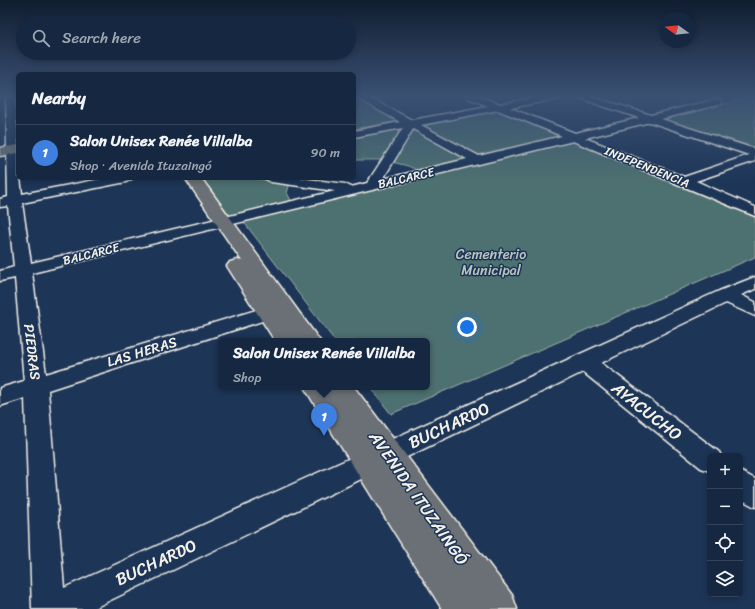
<!DOCTYPE html>
<meta charset="utf-8">
<style>
:root{--surface:#162841;--page:#23344c;--text:#f1f3f6;--muted:#9ea6b1;--line:#35445a;--accent:#db2777}
body{margin:0;font-family:Sriracha,sans-serif;background:var(--page);color:var(--text)}
.controls{position:absolute;right:12px;bottom:12px;display:grid;overflow:hidden;border-radius:6px;box-shadow:0 2px 6px #0003}
.controls button{width:36px;height:36px;display:grid;place-items:center;padding:0;border:0;border-bottom:1px solid var(--line);background:var(--surface);color:var(--text);font:20px sans-serif}
.compass{position:absolute;left:659px;top:12px;width:36px;height:36px;border-radius:50%;background:var(--surface);box-shadow:0 2px 6px #0003;rotate:285deg}
.you{position:absolute;left:467px;top:327px;width:14px;height:14px;margin:-10px;border:3px solid #fff;border-radius:50%;background:#1a73e8;box-shadow:0 0 0 6px #1a73e833}
.badge{display:grid;place-items:center;width:26px;height:26px;border-radius:50%;background:var(--accent);color:#fff;font-size:13px;font-weight:700}
.pin{position:absolute;translate:-50% -33px;filter:drop-shadow(0 1px 2px #0008)}
.pin::after{content:'';position:absolute;top:21px;width:14px;height:12px;background:inherit;clip-path:polygon(0 0,100% 0,50% 100%)}
.popup{position:absolute;left:218px;top:338px;width:212px;height:52px;box-sizing:border-box;display:grid;place-content:center;border-radius:6px;background:var(--surface);filter:drop-shadow(0 1px 3px #0005);font-size:13px;white-space:nowrap;color:var(--muted)}
.popup b{font-size:15px;color:var(--text)}
.popup::after{content:'';position:absolute;left:50%;top:100%;margin-left:-8px;border:8px solid transparent;border-top-color:var(--surface)}
.list{margin:0;padding:0;list-style:none}
h2{display:flex;justify-content:space-between;align-items:center;height:52px;margin:0;padding:0 16px;font-size:17px}
h2 small{font-size:13px;font-weight:400;color:var(--muted)}
.list li{display:grid;grid-template-columns:26px 1fr auto;gap:12px;align-items:center;box-sizing:border-box;height:56px;padding:0 16px;border-top:1px solid var(--line)}
.list b{display:block;font-size:15px;white-space:nowrap}
.list p{margin:0;font-size:13px;white-space:nowrap;color:var(--muted)}
.list em{font-size:13px;font-style:normal;color:var(--muted)}
.icon{flex:none;width:22px;height:22px;fill:none;stroke:currentColor;stroke-width:2;stroke-linecap:round;stroke-linejoin:round}
.map{position:relative;flex:none;width:755px;height:609px;overflow:hidden}
.search{position:absolute;background:var(--surface);box-shadow:0 2px 6px #0003;left:16px;top:16px;width:340px;height:44px;display:flex;align-items:center;gap:10px;box-sizing:border-box;padding:0 14px;border-radius:22px;color:var(--muted);font-size:15px}
.panel{position:absolute;background:var(--surface);box-shadow:0 2px 6px #0003;left:16px;top:72px;width:340px;height:108px;border-radius:6px}
.map>svg:first-child{display:block}
.green{fill:#4e6f70;stroke:#a1b0ac}
.lines{fill:none;stroke-linecap:round;stroke-linejoin:round}
.minor-casing{stroke:#f4f1e8;stroke-width:3}
.major-casing{stroke:#f4f1e8;stroke-width:3}
.minor{fill:#1d3557;fill-rule:evenodd}
.major{fill:#6b6f75;fill-rule:evenodd}
.labels{text-anchor:middle;dominant-baseline:central;stroke-width:3;stroke-linejoin:round;paint-order:stroke}
.far-street-label{font-size:12px;fill:#f4f1e8;stroke:#1d3557}
.park-label{font-size:14px;fill:#bac4be;stroke:#1d3557}
.street-label{font-size:14px;fill:#f4f1e8;stroke:#1d3557}
.near-street-label{font-size:17px;fill:#f4f1e8;stroke:#1d3557}
</style>
<div class="map">
<svg width="755" height="609" viewBox="0 0 755 609">
<rect width="100%" height="100%" fill="#1d3557"/>
<filter id="ink" filterUnits="userSpaceOnUse"><feTurbulence type="fractalNoise" baseFrequency=".025" numOctaves="2"/><feDisplacementMap in="SourceGraphic" scale="8" xChannelSelector="R" yChannelSelector="G"/><feConvolveMatrix kernelMatrix="1 2 1 2 8 2 1 2 1" color-interpolation-filters="sRGB"/></filter>
<g filter="url(#ink)">
<g class="green">
<path d="M755 96V150L663 120Z"/>
<path d="M354 97H356L399 121 354 129Z"/>
<path d="M497 109 562 137 479 156 419 124Z"/>
<path d="M390 129 401 131 382 160H354V136Z"/>
<path d="M412 131H420L472 160 421 172 408 166 392 162Z"/>
<path d="M573 140 755 215V257L391 414 370 387H427V341H335L243 221Z"/>
<path d="M198 178H250L290 183 287 193 292 202 228 216Z"/>
</g>
<g class="lines">
<defs>
<g id="minor">
<path d="M6 96H15L18 143V178H20L22 194 106 178H133L126 182 22 203 31 263 335 191 271 182 264 178H300L345 184 351 187 367 183 403 128 354 137V131L400 122 357 98 356 96H366L412 120 488 106 468 98 467 96H478L500 104 545 96H562L558 99 510 108 575 133 639 118 579 98 578 96H590L651 115 718 99 721 100V104L661 119 755 149V161L696 181 755 207V216L573 141 32 273 46 374 276 304 283 302 290 304 293 308 290 312 48 390 64 588 719 291 755 277V289L741 295 755 302V316L726 303 601 363 719 452 721 456H710V471L701 468 583 372 92 609H32L25 398 0 406V388L24 381 15 278 0 281V271L14 267 8 206 0 207V199L8 197ZM498 110 562 136 479 156 421 125ZM650 122 749 155 684 177 585 138ZM413 129 467 159 383 179Z"/>
<path d="M740 471 755 479V507L740 499Z"/>
</g>
<g id="major">
<path d="M18 145V153L0 156V148Z"/>
<path d="M185 178H201L320 341H275L227 266 230 262 237 260 242 261Z"/>
<path d="M304 387H354L512 595 517 609H442Z"/>
</g>
</defs>
<use href="#minor" class="minor-casing"/>
<use href="#major" class="major-casing"/>
<use href="#minor" class="minor"/>
<use href="#major" class="major"/>
</g>
</g>
<linearGradient id="sky" x2="0" y2="1"><stop stop-color="#101d30"/><stop offset="0.53" stop-color="#3a5174"/><stop offset="1" stop-color="#3a5174" stop-opacity="0"/></linearGradient>
<rect width="755" height="181" fill="url(#sky)"/>
<g class="labels">
<g class="far-street-label">
<text transform="translate(647 167) rotate(22)">INDEPENDENCIA</text>
<text transform="translate(406 178) rotate(-13)">BALCARCE</text>
<text transform="translate(91 254) rotate(-14)">BALCARCE</text>
</g>
<g class="park-label">
<text x="491" y="254">Cementerio<tspan x="491" dy="16">Municipal</tspan></text>
</g>
<g class="street-label">
<text transform="translate(32 352) rotate(83)">PIEDRAS</text>
<text transform="translate(142 352) rotate(-17)">LAS HERAS</text>
</g>
<g class="near-street-label">
<text transform="translate(647 411) rotate(38)">AYACUCHO</text>
<text transform="translate(449 425) rotate(-25)">BUCHARDO</text>
<text transform="translate(419 498) rotate(55)">AVENIDA ITUZAINGÓ</text>
<text transform="translate(156 562) rotate(-25)">BUCHARDO</text>
</g>
</g>
</svg>
<div class="controls">
<button>+</button>
<button>−</button>
<button><svg class="icon" aria-label="locate" viewBox="0 0 24 24"><circle cx="12" cy="12" r="6"/><path d="M12 2v4M12 18v4M2 12h4M18 12h4"/></svg></button>
<button><svg class="icon" aria-label="layers" viewBox="0 0 24 24"><path d="M12 4l9 5-9 5-9-5zM3 14l9 5 9-5"/></svg></button>
</div>
<svg class="compass" viewBox="-18 -18 36 36"><path d="M0-13l5 13h-10z" fill="#e53935"/><path d="M0 13l5-13h-10z" fill="#9ea6b1"/></svg>
<div class="you"></div>
<div class="pin badge" style="left:324px;top:436px;background:#3f7fe0">1</div>
<div class="popup"><b>Salon Unisex Renée Villalba</b>Shop</div>
<div class="search"><svg class="icon" aria-label="search" viewBox="0 0 24 24"><circle cx="10" cy="10" r="6"/><path d="M15 15l6 6"/></svg>Search here</div>
<section class="panel">
<h2>Nearby<small></small></h2>
<ul class="list">
<li><span class="badge" style="background:#3f7fe0">1</span><div><b>Salon Unisex Renée Villalba</b><p>Shop · Avenida Ituzaingó</p></div><em>90 m</em></li>
</ul>
</section>
</div>
